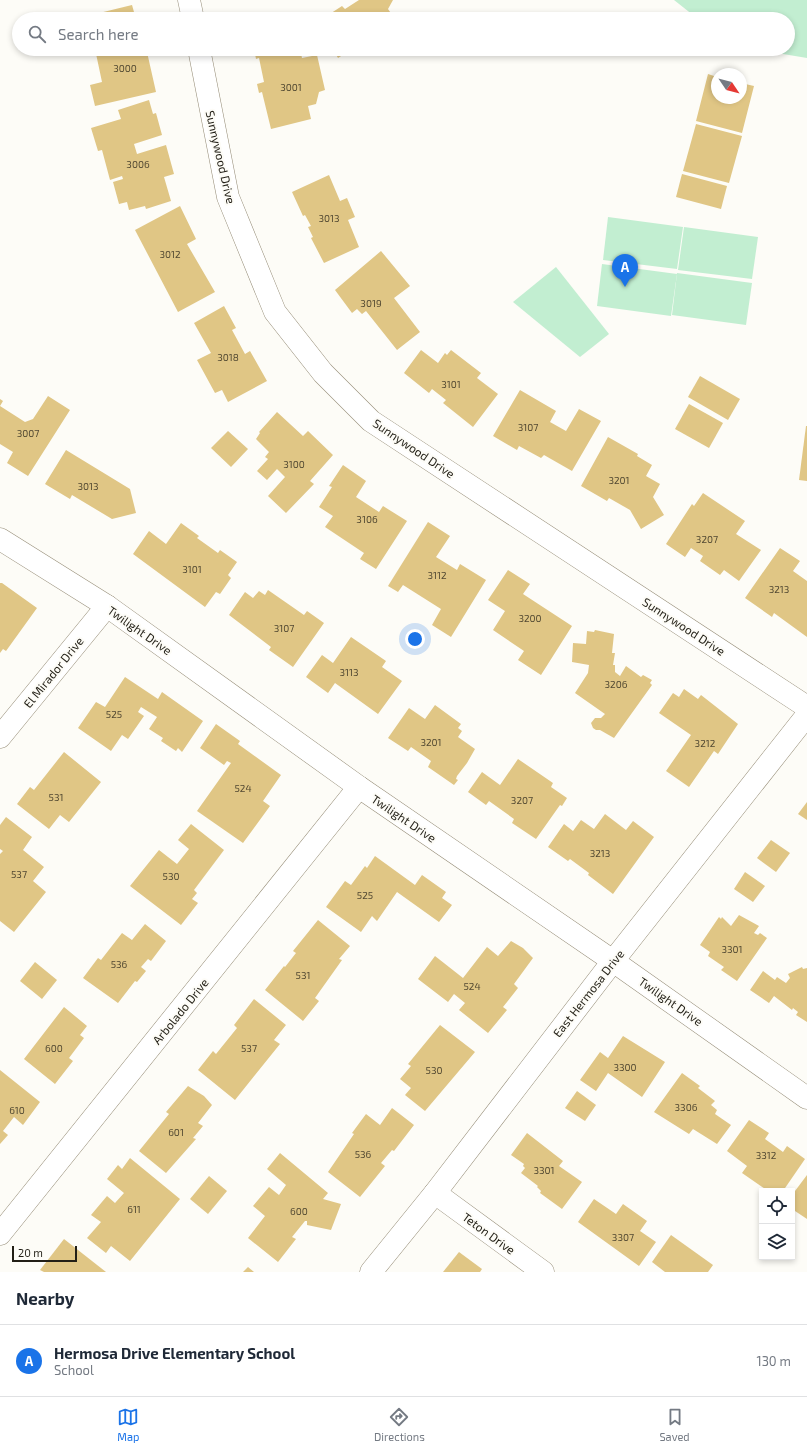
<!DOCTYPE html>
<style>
:root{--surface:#fff;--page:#f6f6f7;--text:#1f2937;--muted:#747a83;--line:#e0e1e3;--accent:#1a73e8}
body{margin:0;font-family:"Exo 2",sans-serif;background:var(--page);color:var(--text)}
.controls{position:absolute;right:12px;bottom:12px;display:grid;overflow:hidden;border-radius:0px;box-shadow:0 2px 6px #0003}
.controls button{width:36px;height:36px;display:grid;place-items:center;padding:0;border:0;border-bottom:1px solid var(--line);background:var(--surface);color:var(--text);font:20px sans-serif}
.compass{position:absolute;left:711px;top:68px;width:36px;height:36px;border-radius:50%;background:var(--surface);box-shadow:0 2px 6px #0003;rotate:125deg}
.scale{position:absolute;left:12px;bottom:10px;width:65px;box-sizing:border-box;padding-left:4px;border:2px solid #221f16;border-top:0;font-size:11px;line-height:14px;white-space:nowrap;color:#221f16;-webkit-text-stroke:3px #fdfcf7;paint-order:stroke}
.you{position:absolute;left:415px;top:639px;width:14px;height:14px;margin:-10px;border:3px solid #fff;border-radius:50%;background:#1a73e8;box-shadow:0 0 0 6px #1a73e833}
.badge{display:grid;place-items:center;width:26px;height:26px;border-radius:50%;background:var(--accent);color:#fff;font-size:13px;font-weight:700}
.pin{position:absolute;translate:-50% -33px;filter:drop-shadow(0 1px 2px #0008)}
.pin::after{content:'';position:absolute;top:21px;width:14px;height:12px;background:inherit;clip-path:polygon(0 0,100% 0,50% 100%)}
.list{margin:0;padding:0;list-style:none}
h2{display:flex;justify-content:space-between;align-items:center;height:52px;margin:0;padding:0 16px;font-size:17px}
h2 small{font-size:13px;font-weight:400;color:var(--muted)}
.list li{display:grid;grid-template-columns:26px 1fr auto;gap:12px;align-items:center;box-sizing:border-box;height:72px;padding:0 16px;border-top:1px solid var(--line)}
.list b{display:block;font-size:15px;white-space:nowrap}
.list p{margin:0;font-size:13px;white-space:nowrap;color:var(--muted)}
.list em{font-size:13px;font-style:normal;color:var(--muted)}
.icon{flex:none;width:22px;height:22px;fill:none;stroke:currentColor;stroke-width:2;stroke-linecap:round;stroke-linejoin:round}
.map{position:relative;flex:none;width:807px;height:1272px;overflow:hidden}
.search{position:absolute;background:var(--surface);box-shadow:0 2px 6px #0003;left:12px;right:12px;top:12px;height:44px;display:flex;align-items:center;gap:10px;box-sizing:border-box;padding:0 14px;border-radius:22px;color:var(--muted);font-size:15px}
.sheet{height:124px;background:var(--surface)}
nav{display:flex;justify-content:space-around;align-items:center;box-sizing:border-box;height:56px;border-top:1px solid var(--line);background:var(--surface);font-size:11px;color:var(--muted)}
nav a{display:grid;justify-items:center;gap:2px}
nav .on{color:var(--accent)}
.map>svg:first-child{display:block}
.green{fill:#c2eed1}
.building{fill:#e0c685}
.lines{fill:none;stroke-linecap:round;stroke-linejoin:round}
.minor-casing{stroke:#968d78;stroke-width:23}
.minor{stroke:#fff;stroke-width:22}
.labels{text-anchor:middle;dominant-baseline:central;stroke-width:4;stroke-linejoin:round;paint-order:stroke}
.number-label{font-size:10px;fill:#524932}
.street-label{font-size:12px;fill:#221f16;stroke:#fdfcf7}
</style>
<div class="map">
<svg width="807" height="1272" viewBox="0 0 807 1272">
<rect width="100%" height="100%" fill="#fdfcf7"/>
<g class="green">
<path d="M674 0H807V58L753 49H788V19H698Z"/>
<path d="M608 217 683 227 677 269 603 260Z"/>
<path d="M684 227 758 237 752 279 678 270Z"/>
<path d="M602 264 677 274 671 316 597 306Z"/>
<path d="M556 267 609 334 580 357 513 302Z"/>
<path d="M677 273 752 283 746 325 672 315Z"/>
</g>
<g class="building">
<path d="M359 0H393L388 9 395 19H322L342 6 345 9Z"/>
<path d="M132 5 136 19H92L91 15Z"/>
<path d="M95 49H141L142 53 147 52 156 92 95 106 90 85 102 82Z"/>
<path d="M254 49H291L292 52 300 49 302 58 317 55 325 90 319 92 316 104 308 106 311 119 271 129 262 92 259 93 257 84 264 82 259 58 256 59Z"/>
<path d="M333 49H352L338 58Z"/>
<path d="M708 74 717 77V98H741V83L754 86 742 133 696 121Z"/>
<path d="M149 100 153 114 156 113 162 135 134 144 137 154 166 145 174 174 164 177 171 201 146 209 145 206 129 210 127 202 119 204 113 182 123 179 122 176 110 180 102 150 98 151 91 128 121 119 118 110Z"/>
<path d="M696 124 742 136 729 183 683 171Z"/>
<path d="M682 174 727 186 721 209 676 197Z"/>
<path d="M329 175 340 201 347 198 355 217 348 220 359 247 324 263 311 238 313 237 308 227 311 226 305 215 303 216 292 192Z"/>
<path d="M180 206 196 239 187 244 215 292 178 312 135 230Z"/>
<path d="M381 251 410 286 394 298 420 332 397 350 366 311 362 314 357 309 352 313 335 290Z"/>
<path d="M224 306 236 328 232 330 245 354 250 351 267 381 228 402 222 390 215 393 197 360 211 353 194 323Z"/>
<path d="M421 350 438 363 445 353 447 355 451 350 481 373 477 378 498 394 473 427 443 403 446 400 432 389 429 393 404 373Z"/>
<path d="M700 376 740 399 728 420 688 397Z"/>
<path d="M520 390 556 411 550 422 566 431 579 409 601 421 572 471 544 455 541 458 519 446 517 450 493 436Z"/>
<path d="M48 396 70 410 28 476 7 463 13 452 0 444V399L3 401 0 406 25 422 33 419Z"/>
<path d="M689 404 723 423 709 448 675 429Z"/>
<path d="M277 412 303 436 308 431 333 455 310 481 314 484 286 513 268 496 285 477 277 469 267 480 257 471 268 459 265 457 269 452 256 439 260 433 259 432Z"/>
<path d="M806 426H807V481L799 480Z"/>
<path d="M228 431 248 449 231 467 211 448Z"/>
<path d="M608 437 638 454 637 456 652 465 646 476 660 484 653 497 664 515 641 529 630 510 609 498 607 501 581 486Z"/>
<path d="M66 450 130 489 136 513 112 519 72 495 70 499 45 484Z"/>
<path d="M343 465 366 481 356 497 379 512 383 506 407 521 376 569 360 559 364 553 325 527 333 516 319 507 332 487 329 486Z"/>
<path d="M703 493 745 521 736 534 761 550 739 581 724 570 720 575 700 561 703 556 691 548 685 557 666 544 692 504 694 506Z"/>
<path d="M428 522 450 536 436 557 457 570 460 564 486 580 451 637 432 625 441 609 403 585 398 592 388 586Z"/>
<path d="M181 523 199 536 197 538 218 553 220 550 237 562 228 575 231 578 220 594 216 592 205 607 133 554 149 531 166 544Z"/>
<path d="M780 548 800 561 793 571 807 581V637L774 613 772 617 745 598Z"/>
<path d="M508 570 530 584 523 594 572 626 541 675 518 660 524 651 493 630 505 611 488 600Z"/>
<path d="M0 583H2L37 608 6 651 3 649 0 653Z"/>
<path d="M268 590 304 615 307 611 324 623 293 667 269 650 271 647 229 615 245 592 253 598 259 591 265 595Z"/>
<path d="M595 630 614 634 612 653H615L613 665H615V672L620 676 626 666 641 677 643 675 652 680 650 683 652 685 614 738 600 730H596L593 728 591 723 595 718H601L605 714 575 693 588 673 589 665 572 662 573 643 586 644 587 631 594 632Z"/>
<path d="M351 637 386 661 382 667 402 681 378 714 335 683 328 693 306 677 322 655 333 663Z"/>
<path d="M125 677 158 699 162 692 203 721 182 752 178 748 176 751 161 741 163 738 149 729 157 717 141 707 138 712 144 716 128 739 122 735 111 751 78 728 96 702 105 707Z"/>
<path d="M684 689 698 699 701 695 738 724 718 754 714 751 689 787 666 771 691 735 659 713 673 693 679 697Z"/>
<path d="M435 705 461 724 458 728 462 731 458 737 475 749 467 763 457 776 456 779 458 780 454 785 428 767 431 761 411 747 408 751 388 738 409 708 425 719Z"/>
<path d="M216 724 240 741 238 744 281 775 263 801 270 806 243 843 197 811 231 763 227 761 224 765 200 748Z"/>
<path d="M64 752 101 782 69 822 60 815 49 829 17 804 30 787 34 790Z"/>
<path d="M518 759 553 783 551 787 567 798 562 806 560 805 536 839 512 823 514 819 489 801 486 805 468 792 482 772 500 785Z"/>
<path d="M807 802V820L798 814Z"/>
<path d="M605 814 626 830 633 821 654 837 613 894 588 875 589 873 570 859 568 861 548 847 564 824 573 831 581 820 594 829Z"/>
<path d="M6 817 32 837 23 850 44 867 33 881 46 892 14 932 0 921V854L3 851 0 849V825Z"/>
<path d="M191 824 224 850 194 890 197 893 192 899 198 903 181 925 130 886 159 850 177 864 189 849 178 840Z"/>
<path d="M771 840 790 853 776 872 757 858Z"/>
<path d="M375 856 415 885 422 875 446 892 442 898 452 905 439 922 397 892 377 921 372 916 361 932 326 907 345 881 351 885 365 866 367 868Z"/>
<path d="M745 872 765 886 753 902 734 889Z"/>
<path d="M739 915 759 926 754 933 758 935 760 933 767 938 737 981 721 970 724 967 708 956 710 952 700 945 719 917 721 919 722 917 731 926Z"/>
<path d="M318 920 350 946 339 959 342 960 315 998 319 1001 303 1021 265 990 284 966 285 967 296 953 293 951Z"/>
<path d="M145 924 166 941 151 961 148 959 141 967 146 971 137 982 135 981 118 1003 83 978 98 958 101 960 122 933 132 940Z"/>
<path d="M511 941 523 948 533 958 514 984 518 988 503 1007 507 1010 488 1033 459 1010 465 1003 454 994 448 1002 418 979 435 956 463 978 487 947 498 956Z"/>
<path d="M35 962 57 980 42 999 20 981Z"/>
<path d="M802 967 803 969 807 968V1022L796 1015 798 1012 793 1008 792 1010 774 996 769 1003 750 990 763 971 775 980 777 977 786 983 790 978 788 974Z"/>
<path d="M254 999 286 1025 274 1040 280 1044 235 1100 198 1070 213 1051 216 1054 237 1028 234 1025Z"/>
<path d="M64 1007 87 1026 80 1035 84 1038 69 1058 73 1061 55 1084 24 1059Z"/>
<path d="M440 1025 475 1052 425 1111 405 1095 411 1088 400 1079 411 1066 408 1064Z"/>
<path d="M623 1036 665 1062 642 1097 608 1073 596 1091 580 1080 600 1052 608 1058Z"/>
<path d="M0 1070 40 1102 23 1125 14 1117 3 1131 8 1135 0 1144Z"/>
<path d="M682 1073 700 1086 698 1088 715 1101 711 1105 717 1110 715 1114 731 1125 717 1144 693 1129 689 1134 654 1112Z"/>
<path d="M188 1086 204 1096 212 1105 198 1123 203 1126 193 1138 196 1139 166 1173 139 1151 169 1114 166 1112Z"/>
<path d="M577 1091 596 1105 585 1121 565 1108Z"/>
<path d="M392 1108 414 1125 394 1151 392 1150 381 1163 385 1166 360 1197 328 1172 354 1134 352 1133 366 1114 380 1125Z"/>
<path d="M749 1120 769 1133 765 1139 783 1152 787 1146 805 1159 783 1191H768L742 1173 747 1166 727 1151Z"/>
<path d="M527 1133 563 1161 559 1166 582 1182 562 1209 540 1193 541 1191 537 1187 538 1186 521 1173 525 1168 523 1166 524 1164 511 1155Z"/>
<path d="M280 1153 328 1193 323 1199 341 1204 331 1230 307 1225V1221H305L292 1237 296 1239 278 1262 248 1238 265 1216 253 1206 269 1187 279 1195 286 1185 267 1169Z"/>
<path d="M130 1158 180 1199 130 1261 111 1246 106 1253 87 1238 101 1222 91 1215 107 1196 115 1203 124 1193 107 1179 118 1165 122 1169Z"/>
<path d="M807 1175V1219L792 1209V1195Z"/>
<path d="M209 1176 227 1191 208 1214 190 1199Z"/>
<path d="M594 1199 616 1214 623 1204 647 1221 640 1231 656 1242 639 1266 578 1222Z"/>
<path d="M671 1235 713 1265 708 1272H665L652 1262Z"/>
<path d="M64 1239 106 1272H44L40 1270Z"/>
<path d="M459 1252 482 1269 480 1272H443Z"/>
<path d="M248 1267 254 1272H243Z"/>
</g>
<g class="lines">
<defs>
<g id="minor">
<path d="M189 0 193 19"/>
<path d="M199 49 228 197 275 312 323 373 371 421 807 707"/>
<path d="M0 539 107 606 359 787 613 961 807 1098"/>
<path d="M0 737 107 606"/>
<path d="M435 1193 543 1272"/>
<path d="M0 1234 359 787"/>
<path d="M371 1272 435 1193 613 961 807 715"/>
</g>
</defs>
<use href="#minor" class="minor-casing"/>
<use href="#minor" class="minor"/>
</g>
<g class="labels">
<g class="number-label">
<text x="125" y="68">3000</text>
<text x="291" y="87">3001</text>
<text x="138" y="164">3006</text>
<text x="329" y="218">3013</text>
<text x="170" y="254">3012</text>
<text x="371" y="303">3019</text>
<text x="228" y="357">3018</text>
<text x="451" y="384">3101</text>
<text x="528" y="427">3107</text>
<text x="28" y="433">3007</text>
<text x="294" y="464">3100</text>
<text x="619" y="480">3201</text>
<text x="88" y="486">3013</text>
<text x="367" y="519">3106</text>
<text x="707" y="539">3207</text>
<text x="192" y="569">3101</text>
<text x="437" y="575">3112</text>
<text x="779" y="589">3213</text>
<text x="530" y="618">3200</text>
<text x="284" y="628">3107</text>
<text x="349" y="672">3113</text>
<text x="616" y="684">3206</text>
<text x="114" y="714">525</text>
<text x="431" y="742">3201</text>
<text x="705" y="743">3212</text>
<text x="243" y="788">524</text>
<text x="56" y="797">531</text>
<text x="522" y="800">3207</text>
<text x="600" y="853">3213</text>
<text x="19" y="874">537</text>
<text x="171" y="876">530</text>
<text x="365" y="895">525</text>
<text x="732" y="949">3301</text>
<text x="119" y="964">536</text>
<text x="303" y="975">531</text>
<text x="472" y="986">524</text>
<text x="54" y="1048">600</text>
<text x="249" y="1048">537</text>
<text x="625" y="1067">3300</text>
<text x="434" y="1070">530</text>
<text x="686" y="1107">3306</text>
<text x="17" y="1110">610</text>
<text x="176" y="1132">601</text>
<text x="363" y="1154">536</text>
<text x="766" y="1155">3312</text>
<text x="544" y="1170">3301</text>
<text x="134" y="1209">611</text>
<text x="299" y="1211">600</text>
<text x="623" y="1237">3307</text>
</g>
<g class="street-label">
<text transform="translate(221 157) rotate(77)">Sunnywood Drive</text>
<text transform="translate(414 448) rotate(34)">Sunnywood Drive</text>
<text transform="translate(684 626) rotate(33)">Sunnywood Drive</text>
<text transform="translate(140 630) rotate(35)">Twilight Drive</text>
<text transform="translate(53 672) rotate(-51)">El Mirador Drive</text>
<text transform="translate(404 818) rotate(34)">Twilight Drive</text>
<text transform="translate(588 993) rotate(-52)">East Hermosa Drive</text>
<text transform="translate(671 1001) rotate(35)">Twilight Drive</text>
<text transform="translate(180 1011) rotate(-51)">Arbolado Drive</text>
<text transform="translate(489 1233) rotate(36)">Teton Drive</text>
</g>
</g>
</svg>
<div class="controls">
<button><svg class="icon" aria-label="locate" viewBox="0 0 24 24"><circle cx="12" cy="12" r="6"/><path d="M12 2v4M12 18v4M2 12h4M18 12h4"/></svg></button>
<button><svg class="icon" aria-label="layers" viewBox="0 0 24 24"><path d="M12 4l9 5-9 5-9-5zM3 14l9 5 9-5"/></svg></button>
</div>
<svg class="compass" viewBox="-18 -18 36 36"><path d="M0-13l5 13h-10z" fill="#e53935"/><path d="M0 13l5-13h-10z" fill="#747a83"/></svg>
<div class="scale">20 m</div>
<div class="you"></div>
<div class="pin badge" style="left:625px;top:287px">A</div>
<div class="search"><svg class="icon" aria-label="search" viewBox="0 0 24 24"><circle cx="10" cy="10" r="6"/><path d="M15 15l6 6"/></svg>Search here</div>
</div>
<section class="sheet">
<h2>Nearby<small></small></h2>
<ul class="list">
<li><span class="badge">A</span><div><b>Hermosa Drive Elementary School</b><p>School</p></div><em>130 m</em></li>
</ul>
</section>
<nav>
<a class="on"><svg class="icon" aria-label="map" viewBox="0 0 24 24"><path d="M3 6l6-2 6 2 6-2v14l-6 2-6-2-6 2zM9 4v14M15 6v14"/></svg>Map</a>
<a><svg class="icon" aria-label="directions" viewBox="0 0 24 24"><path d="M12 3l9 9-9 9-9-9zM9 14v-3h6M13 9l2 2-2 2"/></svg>Directions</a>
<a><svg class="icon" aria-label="saved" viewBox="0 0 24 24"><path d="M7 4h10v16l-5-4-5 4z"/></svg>Saved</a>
</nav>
